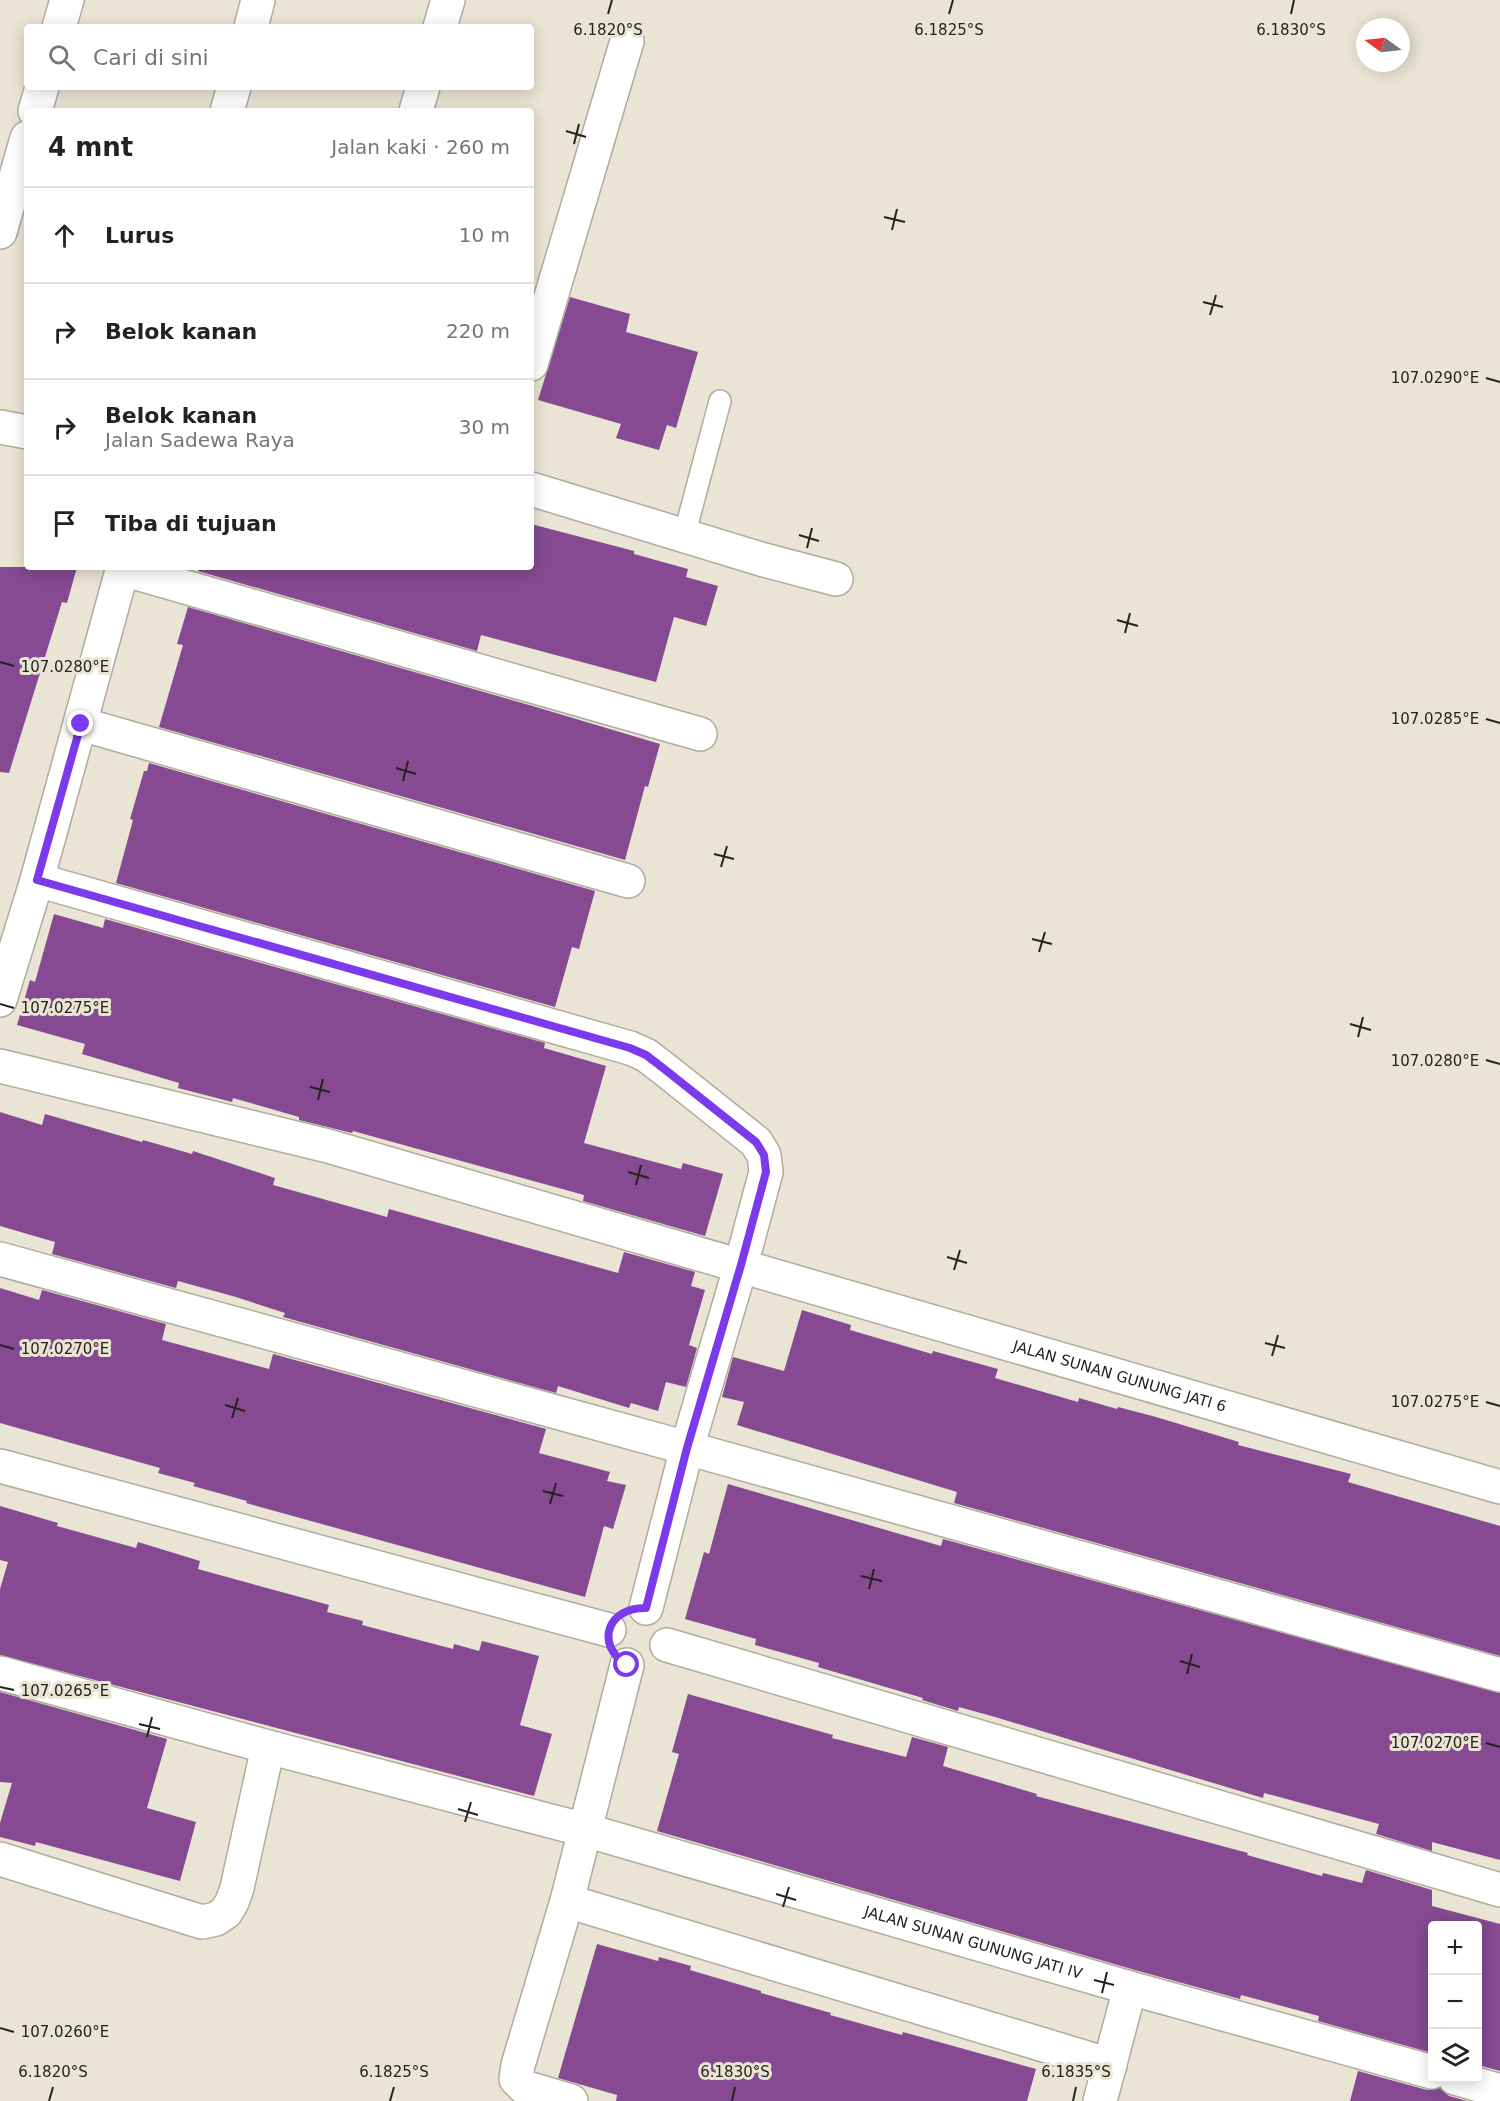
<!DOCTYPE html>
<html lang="id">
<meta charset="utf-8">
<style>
:root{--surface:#fff;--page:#f2f2f2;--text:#222;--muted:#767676;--line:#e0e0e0}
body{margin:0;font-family:"DejaVu Sans",sans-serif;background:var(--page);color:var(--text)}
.controls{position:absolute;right:18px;bottom:18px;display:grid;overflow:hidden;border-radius:6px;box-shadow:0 3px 15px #0003}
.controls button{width:54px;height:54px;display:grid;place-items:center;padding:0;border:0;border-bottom:2px solid var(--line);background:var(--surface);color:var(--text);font:30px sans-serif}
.compass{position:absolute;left:1356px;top:18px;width:54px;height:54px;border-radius:50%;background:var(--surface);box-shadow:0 3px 15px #0003;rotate:285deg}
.stop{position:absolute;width:18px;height:18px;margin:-14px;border:4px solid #7c3aed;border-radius:50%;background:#fff}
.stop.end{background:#7c3aed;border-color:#fff;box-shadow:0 2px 6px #0008}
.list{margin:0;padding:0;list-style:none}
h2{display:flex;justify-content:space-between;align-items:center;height:78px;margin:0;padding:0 24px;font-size:26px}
h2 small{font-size:20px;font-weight:400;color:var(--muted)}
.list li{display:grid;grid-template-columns:39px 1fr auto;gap:18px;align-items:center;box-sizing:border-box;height:96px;padding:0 24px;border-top:2px solid var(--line)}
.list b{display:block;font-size:22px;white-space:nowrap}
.list p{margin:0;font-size:20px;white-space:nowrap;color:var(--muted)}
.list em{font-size:20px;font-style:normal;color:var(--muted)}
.icon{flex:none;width:33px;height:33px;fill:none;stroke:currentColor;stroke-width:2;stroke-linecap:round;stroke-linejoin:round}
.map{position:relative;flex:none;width:1500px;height:2101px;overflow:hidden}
.search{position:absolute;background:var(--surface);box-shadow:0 3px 15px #0003;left:24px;top:24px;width:510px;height:66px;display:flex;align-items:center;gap:15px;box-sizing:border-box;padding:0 21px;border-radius:6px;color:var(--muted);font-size:22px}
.panel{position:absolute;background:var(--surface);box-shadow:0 3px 15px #0003;left:24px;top:108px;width:510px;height:462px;border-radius:6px}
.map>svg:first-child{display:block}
.building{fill:#854a92}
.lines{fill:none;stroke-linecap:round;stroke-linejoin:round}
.service-casing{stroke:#b1ab9c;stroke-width:24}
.minor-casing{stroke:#b1ab9c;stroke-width:36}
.service{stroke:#fff;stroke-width:21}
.minor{stroke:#fff;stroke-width:33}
.route{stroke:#7c3aed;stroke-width:8}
.ticks{fill:none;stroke:#25231d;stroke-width:2}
.labels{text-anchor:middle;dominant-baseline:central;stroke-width:6;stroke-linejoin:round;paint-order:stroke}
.street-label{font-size:15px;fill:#25231d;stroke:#eae4d4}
.ticks-label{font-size:15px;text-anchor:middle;fill:#25231d;stroke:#eae4d4;stroke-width:6;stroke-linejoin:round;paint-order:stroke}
</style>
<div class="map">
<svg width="1500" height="2101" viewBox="0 0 1500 2101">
<rect width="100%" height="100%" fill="#eae4d4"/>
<g class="building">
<path d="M570 297 630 314 626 332 698 352 676 428 667 425 659 450 616 438 621 424 538 400Z"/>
<path d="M531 524 634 551V554L688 569 686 577 718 586 706 626 674 617 656 682 481 635 477 651 198 571 199 567H531Z"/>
<path d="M0 567H77L67 603 62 602 9 773 0 772Z"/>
<path d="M188 607 536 707 660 744 648 787 645 786 625 860 159 727 183 645 177 644Z"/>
<path d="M149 763 595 891 579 949 572 947 555 1007 116 883 133 820 130 819 144 771H147Z"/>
<path d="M54 914 103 928 105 919 545 1043 544 1048 606 1066 584 1143 681 1169 683 1163 723 1174 705 1236 583 1201 584 1195 353 1131 352 1133 299 1120V1117L233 1098 232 1102 178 1088 179 1083 82 1054 85 1044 17 1025 30 980 35 982Z"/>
<path d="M0 1112 42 1125 45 1114 142 1142 143 1140 192 1154 193 1151 275 1178 273 1185 387 1217 389 1209 618 1273 624 1252 695 1272 691 1286 705 1290 689 1345 697 1348 686 1387 666 1382 658 1411 631 1403 629 1408 558 1386 556 1393 283 1317 285 1313 236 1297 178 1281 176 1288 52 1254 55 1242 0 1226Z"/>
<path d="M0 1288 39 1300 42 1290 166 1324 162 1340 269 1369 273 1354 546 1429 539 1453 610 1472 607 1481 626 1485 613 1529 604 1526 585 1597 246 1503 247 1501 193 1486 195 1483 158 1473 160 1468 0 1423Z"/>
<path d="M802 1310 851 1325 850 1330 932 1354 933 1351 998 1369 995 1378 1078 1402 1079 1398 1117 1409 1118 1407 1156 1417 1239 1442 1238 1445 1351 1474 1348 1482 1500 1526V1656L954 1503 957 1492 737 1425 744 1402 722 1397 733 1357 784 1371Z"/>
<path d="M728 1484 941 1546 943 1539 1500 1693V1860L1432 1842V1851L1376 1834 1379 1824 1264 1793 1263 1798 995 1717 959 1707 958 1711 922 1700 923 1698 818 1667 819 1663 755 1645 756 1639 685 1619 704 1552 709 1554Z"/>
<path d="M0 1506 58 1523 57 1526 136 1548 138 1542 200 1561 198 1569 329 1605 327 1612 363 1621 362 1625 453 1649 454 1644 479 1651 482 1641 539 1656 520 1725 552 1734 534 1796 0 1655V1589L8 1562 0 1560Z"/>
<path d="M0 1692 167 1739 147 1808 196 1822 180 1881 36 1842 35 1846 0 1837V1823L12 1783 0 1782Z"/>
<path d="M688 1694 833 1735 832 1738 906 1757 912 1737 948 1747 943 1766 1037 1794 1036 1796 1248 1853 1247 1855 1322 1876 1323 1873 1362 1883 1366 1870 1432 1890V1906L1500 1924V2071L1478 2065V1926H1432V2053L1318 2021 1319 2016 1241 1995 1240 1999 1135 1970 657 1831 679 1754 672 1752Z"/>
<path d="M597 1944 658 1961 659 1957 691 1966 690 1970 761 1991V1993L831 2013 830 2015 902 2035 903 2032 1036 2069 1027 2101H616L617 2095 558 2078Z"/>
<path d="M1358 2071 1427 2090 1440 2088 1449 2096 1467 2101H1350Z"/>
</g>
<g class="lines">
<defs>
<path id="service" d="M684 536 720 401"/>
<g id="minor">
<path d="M59 27 67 0"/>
<path d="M251 27 258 0"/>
<path d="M440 27 448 0"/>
<path d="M35 111 42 87"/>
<path d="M227 111 234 87"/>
<path d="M416 111 423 87"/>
<path d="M0 232 27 138"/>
<path d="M531 364 627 41"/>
<path d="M0 427 27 432"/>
<path d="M531 489 764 560 836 579"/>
<path d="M122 569 700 734"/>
<path d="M81 724 628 881"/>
<path d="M37 880 630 1048 646 1055 663 1068 756 1142 764 1155 766 1172 741 1265 687 1448 646 1608"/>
<path d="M0 1000 37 880 123 567"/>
<path id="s1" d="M0 1066 328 1146 1500 1487"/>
<path d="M0 1259 687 1448 1500 1675"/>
<path d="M0 1466 609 1630"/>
<path d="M667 1645 1500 1890"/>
<path id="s2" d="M0 1673 268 1747 585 1830 1130 1988 1432 2072"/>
<path d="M0 1859 202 1922 216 1919 226 1912 232 1902 237 1888 268 1747"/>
<path d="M567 1901 1110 2065"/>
<path d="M1455 2078 1500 2091"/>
<path d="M571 2101 524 2087 516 2079 518 2065 567 1901 627 1665"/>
<path d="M1100 2101 1130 1988"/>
</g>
</defs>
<use href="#service" class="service-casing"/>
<use href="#minor" class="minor-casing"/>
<use href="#service" class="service"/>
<use href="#minor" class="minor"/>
</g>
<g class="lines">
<path class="route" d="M81 724 37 880 630 1048 646 1055 663 1068 756 1142 764 1155 766 1172 741 1265 687 1448 646 1608C608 1607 594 1644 627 1665"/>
</g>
<path class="ticks" d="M608 14 612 0M949 14 953 0M1291 14 1294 0M566 131 586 137M574 144 579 124M884 217 905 222M892 230 897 209M1203 302 1223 307M1210 315 1216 295M1486 378 1500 382M799 535 819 541M807 548 812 528M1117 620 1138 626M1125 633 1130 613M0 662 14 666M1486 719 1500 723M396 768 416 774M403 781 408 761M714 854 734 859M721 867 727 846M1032 939 1052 944M1039 952 1045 932M0 1004 14 1008M1350 1024 1371 1030M1358 1037 1363 1017M1486 1060 1500 1064M310 1087 330 1092M318 1100 323 1079M628 1172 649 1178M636 1185 641 1165M947 1257 967 1263M954 1270 960 1250M1265 1343 1285 1348M0 1345 14 1349M1272 1356 1278 1335M1486 1402 1500 1406M225 1405 245 1411M232 1418 238 1398M543 1491 563 1496M550 1504 556 1483M861 1576 882 1581M869 1589 874 1569M1180 1661 1200 1667M1187 1674 1192 1654M0 1687 14 1690M139 1724 160 1729M147 1737 152 1717M1486 1743 1500 1747M458 1809 478 1815M465 1822 471 1802M776 1894 796 1900M783 1907 789 1887M1094 1980 1114 1985M1102 1993 1107 1972M0 2028 14 2032M49 2101 53 2087M390 2101 394 2087M732 2101 735 2087M1073 2101 1076 2087"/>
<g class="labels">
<g class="street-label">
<text stroke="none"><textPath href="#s1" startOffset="1162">JALAN SUNAN GUNUNG JATI 6</textPath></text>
<text stroke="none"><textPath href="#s2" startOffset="1010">JALAN SUNAN GUNUNG JATI IV</textPath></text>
</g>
</g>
<g class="ticks-label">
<text x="608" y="35">6.1820°S</text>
<text x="949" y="35">6.1825°S</text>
<text x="1291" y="35">6.1830°S</text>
<text x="1435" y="383">107.0290°E</text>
<text x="65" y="672">107.0280°E</text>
<text x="1435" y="724">107.0285°E</text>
<text x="65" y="1013">107.0275°E</text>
<text x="1435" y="1066">107.0280°E</text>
<text x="65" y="1354">107.0270°E</text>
<text x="1435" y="1407">107.0275°E</text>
<text x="65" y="1696">107.0265°E</text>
<text x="1435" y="1748">107.0270°E</text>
<text x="65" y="2037">107.0260°E</text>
<text x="53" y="2077">6.1820°S</text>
<text x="394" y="2077">6.1825°S</text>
<text x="735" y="2077">6.1830°S</text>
<text x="1076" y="2077">6.1835°S</text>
</g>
</svg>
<div class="controls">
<button>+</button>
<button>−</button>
<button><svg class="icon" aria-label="layers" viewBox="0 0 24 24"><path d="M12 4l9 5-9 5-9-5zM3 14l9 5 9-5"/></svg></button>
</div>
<svg class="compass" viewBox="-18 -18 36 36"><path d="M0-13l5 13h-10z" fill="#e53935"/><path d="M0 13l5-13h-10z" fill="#767676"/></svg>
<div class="stop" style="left:627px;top:1665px"></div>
<div class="stop end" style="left:81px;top:724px"></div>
<div class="search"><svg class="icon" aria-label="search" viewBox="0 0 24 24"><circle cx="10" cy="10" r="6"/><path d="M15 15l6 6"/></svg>Cari di sini</div>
<section class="panel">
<h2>4 mnt<small>Jalan kaki · 260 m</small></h2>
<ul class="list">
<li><svg class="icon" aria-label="ahead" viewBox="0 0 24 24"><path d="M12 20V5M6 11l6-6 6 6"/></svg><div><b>Lurus</b></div><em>10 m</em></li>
<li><svg class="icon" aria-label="right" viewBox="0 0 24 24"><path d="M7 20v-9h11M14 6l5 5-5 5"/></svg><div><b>Belok kanan</b></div><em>220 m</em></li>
<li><svg class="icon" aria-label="right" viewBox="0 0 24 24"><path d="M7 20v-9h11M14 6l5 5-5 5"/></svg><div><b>Belok kanan</b><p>Jalan Sadewa Raya</p></div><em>30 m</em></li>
<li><svg class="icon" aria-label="arrive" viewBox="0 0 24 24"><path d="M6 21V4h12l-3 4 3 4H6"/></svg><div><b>Tiba di tujuan</b></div></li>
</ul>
</section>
</div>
